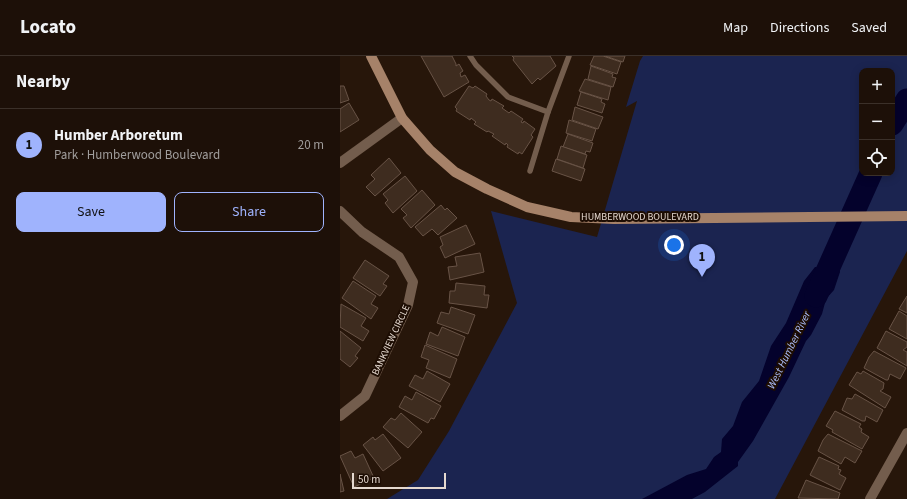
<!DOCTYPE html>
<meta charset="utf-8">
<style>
:root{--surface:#1d1008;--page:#2a1e16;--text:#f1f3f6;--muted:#a09d9c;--line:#3b3029;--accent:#9fb3fd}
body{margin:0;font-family:"Source Sans 3",sans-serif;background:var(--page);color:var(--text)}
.controls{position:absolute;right:12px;top:12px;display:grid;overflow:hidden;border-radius:8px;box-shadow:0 2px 10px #0003}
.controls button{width:36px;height:36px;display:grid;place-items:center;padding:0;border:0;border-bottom:1px solid var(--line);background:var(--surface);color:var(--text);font:20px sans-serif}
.scale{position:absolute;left:12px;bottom:10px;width:94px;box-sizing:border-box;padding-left:4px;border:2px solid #e5d9d0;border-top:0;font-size:11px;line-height:14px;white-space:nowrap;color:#e5d9d0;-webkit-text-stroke:3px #1d0d03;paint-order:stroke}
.you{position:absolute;left:334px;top:189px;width:14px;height:14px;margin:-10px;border:3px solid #fff;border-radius:50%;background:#1a73e8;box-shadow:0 0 0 6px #1a73e833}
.badge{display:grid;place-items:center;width:26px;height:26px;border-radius:50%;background:var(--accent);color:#111;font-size:13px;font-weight:700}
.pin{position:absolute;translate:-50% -33px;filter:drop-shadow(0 1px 2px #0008)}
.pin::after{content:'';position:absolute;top:21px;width:14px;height:12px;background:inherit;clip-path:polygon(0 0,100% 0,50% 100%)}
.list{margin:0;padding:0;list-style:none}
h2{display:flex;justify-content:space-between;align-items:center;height:52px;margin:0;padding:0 16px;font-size:17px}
h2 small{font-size:13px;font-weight:400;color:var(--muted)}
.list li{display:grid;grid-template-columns:26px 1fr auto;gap:12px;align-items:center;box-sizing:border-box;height:72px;padding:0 16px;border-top:1px solid var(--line)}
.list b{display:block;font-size:15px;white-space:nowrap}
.list p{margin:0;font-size:13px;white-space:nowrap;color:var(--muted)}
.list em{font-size:13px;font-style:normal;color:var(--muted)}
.actions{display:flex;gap:8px;padding:12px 16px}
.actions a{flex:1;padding:9px 0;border:1px solid var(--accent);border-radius:8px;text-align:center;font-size:14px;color:var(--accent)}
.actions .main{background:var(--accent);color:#111}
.icon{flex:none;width:22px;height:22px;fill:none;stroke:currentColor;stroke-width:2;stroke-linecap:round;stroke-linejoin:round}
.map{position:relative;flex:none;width:567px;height:443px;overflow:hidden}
header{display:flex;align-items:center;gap:24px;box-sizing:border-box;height:56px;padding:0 20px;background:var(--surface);border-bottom:1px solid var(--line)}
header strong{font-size:19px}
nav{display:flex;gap:22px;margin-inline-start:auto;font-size:14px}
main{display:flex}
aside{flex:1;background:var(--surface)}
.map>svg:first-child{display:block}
.green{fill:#1b2450;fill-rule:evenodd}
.water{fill:#04022c}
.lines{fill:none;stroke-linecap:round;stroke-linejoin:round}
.river{stroke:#04022c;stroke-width:23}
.building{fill:#3e2c1f;stroke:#685346}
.lane{stroke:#735d4d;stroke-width:5.5}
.street{stroke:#735d4d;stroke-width:10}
.secondary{stroke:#a68269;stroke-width:10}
.labels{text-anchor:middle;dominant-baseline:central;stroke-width:4;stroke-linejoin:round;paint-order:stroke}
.street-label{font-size:10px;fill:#e5d9d0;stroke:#1d0d03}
.water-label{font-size:11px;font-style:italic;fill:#acbefc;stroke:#1d0d03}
</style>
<header>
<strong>Locato</strong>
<nav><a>Map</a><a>Directions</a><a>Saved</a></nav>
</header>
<main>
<aside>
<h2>Nearby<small></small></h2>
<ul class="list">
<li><span class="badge">1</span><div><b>Humber Arboretum</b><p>Park · Humberwood Boulevard</p></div><em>20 m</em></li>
</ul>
<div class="actions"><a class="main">Save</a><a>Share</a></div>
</aside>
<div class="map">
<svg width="567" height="443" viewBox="0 0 567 443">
<rect width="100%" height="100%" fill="#27160a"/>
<path class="green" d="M303 0H567V195L435 443H47L78 424 109 375 177 247 151 155 257 181 297 45 286 51 300 5ZM522 15H552V117H522Z"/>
<path class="water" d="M475 211 499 212 500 216 494 234 486 243 482 258 471 279 466 285 449 321 413 385 398 406V410L365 436 352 443H302L347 419 366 413 374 401 381 396 382 383 393 370 402 346 419 325 431 290 446 267 464 225Z"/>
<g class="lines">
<g class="river">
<path d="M552 68 567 44"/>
<path d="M476 240 531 117"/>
</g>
</g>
<g class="building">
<path d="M81 0H112L116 8V10L119 8 123 15 120 17 121 21 125 19 129 26 104 41Z"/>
<path d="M172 0H210L216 10 200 24 198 22 192 28 173 4 174 2Z"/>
<path d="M254 0H263L281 6 277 18 250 9Z"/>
<path d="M265 0H285L283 6Z"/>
<path d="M251 10 273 18 272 21 276 22 273 31 248 23Z"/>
<path d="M245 23 271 31 268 44 239 35Z"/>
<path d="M0 30H4L9 44 0 47Z"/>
<path d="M129 30 133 32 135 30 147 38 146 40 149 44 151 45 152 43 164 50 162 52 169 57 171 55 183 63 181 66 183 67 184 65 195 73 191 79 193 81 182 98 179 96 178 98 167 91 168 89 166 87 165 89 152 80 154 78 148 75 147 76 134 68 136 66 131 62 130 64 116 55 117 53 115 51Z"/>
<path d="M241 36 262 43 261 46 265 48 262 57 237 49Z"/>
<path d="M9 47 19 64 0 76V53Z"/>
<path d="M235 51 263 61 258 73 232 64Z"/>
<path d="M229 64 256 73 252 85 226 77Z"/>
<path d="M228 78 253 87 250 96 246 95 245 98 223 91Z"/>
<path d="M221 90 247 99 243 112 217 103Z"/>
<path d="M49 102 61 117 35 140 26 131 35 123 31 119Z"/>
<path d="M216 103 245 113 241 125 212 115Z"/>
<path d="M65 120 77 135 53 157 45 147 48 144 43 138Z"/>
<path d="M82 134 95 149 71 172 63 162 67 159 61 153Z"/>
<path d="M101 149 105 154 107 152 117 162 98 179 92 173 83 180 75 171Z"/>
<path d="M126 169 135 188 105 202 100 191 103 189 100 181Z"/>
<path d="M140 197 144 216 110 224 108 211 117 210 115 201Z"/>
<path d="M25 204 49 220 43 228 47 230 40 240 13 222Z"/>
<path d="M13 225 36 240 31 248 38 252 31 263 2 242Z"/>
<path d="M116 227 145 230 144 239H149L147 252 109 247 110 235H115Z"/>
<path d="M567 240V257L559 253Z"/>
<path d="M1 248 26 262 21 270 29 275 23 285 0 271Z"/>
<path d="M111 251 135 259 128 278 97 267 101 256 109 258Z"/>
<path d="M559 255 567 260V283L549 273Z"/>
<path d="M102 271 125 281 118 300 86 288 90 276 98 280Z"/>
<path d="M0 275 21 292 15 300 18 302 10 311 0 303Z"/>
<path d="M546 275 567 286V291L563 294 567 296V310L537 292Z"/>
<path d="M85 289 117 303 110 322 86 312 89 304 81 301Z"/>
<path d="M534 295 566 312 560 323 550 318 548 324H546L524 312 529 301Z"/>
<path d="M87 315 110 328 100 346 69 330 75 319 83 323Z"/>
<path d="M523 315 544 327 543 333 540 335 551 341 545 352 509 329 517 316 521 318Z"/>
<path d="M76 336 101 350 94 363 91 362 88 367 59 351 65 340 72 344Z"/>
<path d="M515 338 543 354 537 366 526 360 525 365H522L502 354 507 342 512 343Z"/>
<path d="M495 355 521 368 519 371 522 373 521 376 529 381 522 393 492 376 493 374 486 370Z"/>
<path d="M61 357 82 376 68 392 43 371 51 362 55 364Z"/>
<path d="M43 378 61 402 43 415 23 389 33 381 35 384Z"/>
<path d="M488 378 522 395 515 407 505 401 501 408 478 395 483 384Z"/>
<path d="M11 395 15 402 23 398 34 422 14 431 0 400Z"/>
<path d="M479 401 499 410 498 413 501 414 499 418 506 422 500 434 470 419Z"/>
<path d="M0 418 4 435 0 436Z"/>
<path d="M466 424 500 437 498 443 458 442Z"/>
</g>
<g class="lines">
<g class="lane">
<path d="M130 0 136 9 168 41 208 56"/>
<path d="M190 115 208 56 229 0"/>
</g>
<g class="street">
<path d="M0 107 62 62"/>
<path d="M0 155 22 176 59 201 73 226 68 249 25 340 0 360"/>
<path d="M530 443 567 377"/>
</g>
<path class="secondary" d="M31 0 62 62 90 94 115 116 147 133 187 151 231 161 274 163 567 160"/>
</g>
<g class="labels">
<g class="street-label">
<text x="300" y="161">HUMBERWOOD BOULEVARD</text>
<text transform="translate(51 284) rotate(-65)">BANKVIEW CIRCLE</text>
</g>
<g class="water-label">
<text transform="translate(449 294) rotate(-64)">West Humber River</text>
</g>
</g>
</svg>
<div class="controls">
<button>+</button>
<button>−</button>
<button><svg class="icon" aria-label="locate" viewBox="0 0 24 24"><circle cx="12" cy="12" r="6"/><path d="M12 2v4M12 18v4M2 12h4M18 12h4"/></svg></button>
</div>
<div class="scale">50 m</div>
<div class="you"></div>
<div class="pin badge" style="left:362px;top:221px">1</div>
</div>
</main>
